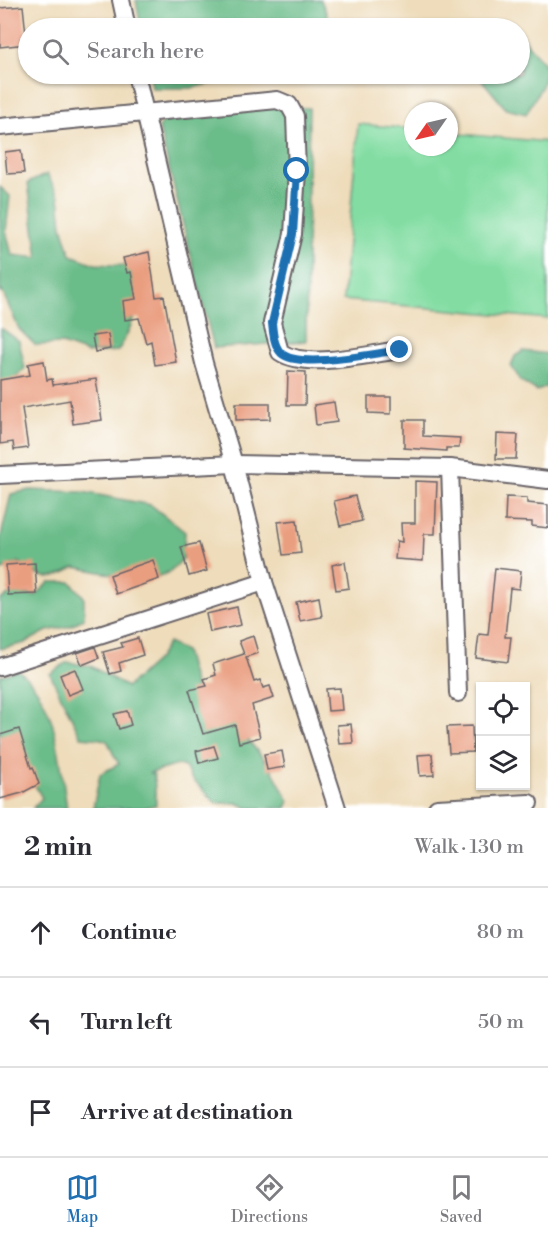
<!DOCTYPE html>
<meta charset="utf-8">
<style>
:root{--surface:#fff;--page:#f2f2f3;--text:#2b2b33;--muted:#7c7c81;--line:#e1e1e2;--accent:#1f6fb2}
body{margin:0;font-family:"Libre Bodoni",serif;background:var(--page);color:var(--text)}
.controls{position:absolute;right:18px;bottom:18px;display:grid;overflow:hidden;border-radius:0px;box-shadow:0 2px 4px #0004}
.controls button{width:54px;height:54px;display:grid;place-items:center;padding:0;border:0;border-bottom:2px solid var(--line);background:var(--surface);color:var(--text);font:30px sans-serif}
.compass{position:absolute;left:404px;top:102px;width:54px;height:54px;border-radius:50%;background:var(--surface);box-shadow:0 2px 4px #0004;rotate:236deg}
.stop{position:absolute;width:18px;height:18px;margin:-14px;border:4px solid #1f6fb2;border-radius:50%;background:#fff}
.stop.end{background:#1f6fb2;border-color:#fff;box-shadow:0 2px 6px #0008}
.list{margin:0;padding:0;list-style:none}
h2{display:flex;justify-content:space-between;align-items:center;height:78px;margin:0;padding:0 24px;font-size:26px}
h2 small{font-size:20px;font-weight:400;color:var(--muted)}
.list li{display:grid;grid-template-columns:39px 1fr auto;gap:18px;align-items:center;box-sizing:border-box;height:90px;padding:0 24px;border-top:2px solid var(--line)}
.list b{display:block;font-size:22px;white-space:nowrap}
.list em{font-size:20px;font-style:normal;color:var(--muted)}
.icon{flex:none;width:33px;height:33px;fill:none;stroke:currentColor;stroke-width:2;stroke-linecap:round;stroke-linejoin:round}
.map{position:relative;flex:none;width:548px;height:808px;overflow:hidden}
.search{position:absolute;background:var(--surface);box-shadow:0 2px 4px #0004;left:18px;right:18px;top:18px;height:66px;display:flex;align-items:center;gap:15px;box-sizing:border-box;padding:0 21px;border-radius:33px;color:var(--muted);font-size:22px}
.sheet{height:348px;background:var(--surface)}
nav{display:flex;justify-content:space-around;align-items:center;box-sizing:border-box;height:84px;border-top:2px solid var(--line);background:var(--surface);font-size:16px;color:var(--muted)}
nav a{display:grid;justify-items:center;gap:3px}
nav .on{color:var(--accent)}
.map>svg:first-child{display:block}
.green{fill:#83dda3;stroke:#52806f;stroke-width:1.5}
.forest{fill:#6abc89;stroke:#466f62;stroke-width:1.5}
.building{fill:#ea9e80}
.lines{fill:none;stroke-linecap:round;stroke-linejoin:round}
.minor-casing{stroke:#696367;stroke-width:20}
.minor{stroke:#fff;stroke-width:16}
.route{stroke:#1f6fb2;stroke-width:8}
</style>
<div class="map">
<svg width="548" height="808" viewBox="0 0 548 808">
<rect width="100%" height="100%" fill="#fff"/>
<filter id="ink" filterUnits="userSpaceOnUse"><feTurbulence type="fractalNoise" baseFrequency=".0167" numOctaves="2"/><feDisplacementMap in="SourceGraphic" scale="12" xChannelSelector="R" yChannelSelector="G"/><feConvolveMatrix kernelMatrix="1 2 1 2 8 2 1 2 1" color-interpolation-filters="sRGB"/></filter>
<filter id="wash" filterUnits="userSpaceOnUse"><feTurbulence type="fractalNoise" baseFrequency=".008" numOctaves="4" result="noise"/><feDisplacementMap in="SourceGraphic" scale="24" xChannelSelector="R" yChannelSelector="G"/><feGaussianBlur stdDeviation="1.35" result="paint"/><feColorMatrix in="noise" values="0 0 0 0 0 0 0 0 0 0 0 0 0 0 0 0 0 1.4 0 .05"/><feComposite in="paint" operator="in"/></filter>
<g filter="url(#wash)">
<rect width="100%" height="100%" fill="#eedcba"/>
<path class="green" d="M358 124 413 129V147H449V133L548 142V319L343 300Z"/>
<g class="forest">
<path d="M136 0H321L327 15V28H141Z"/>
<path d="M520 34 547 68 542 86 526 114 506 109 482 80 484 74H520Z"/>
<path d="M150 74H256L191 88H152Z"/>
<path d="M269 107 309 108 306 341 214 348 159 128 168 113Z"/>
<path d="M47 174 59 197 62 226 71 255 95 264 130 266C140 303 138 317 118 351L87 353 62 344 35 345 19 329 2 291 0 293V187L10 196 6 231 12 255 38 258 28 183Z"/>
<path d="M1 328 19 341 25 368 8 387 0 391Z"/>
<path d="M523 351 548 354V386L537 391 521 381 511 366 515 356Z"/>
<path d="M30 490 83 492 151 505 185 532 183 559C179 563 174 568 169 572 148 585 97 571 75 567 48 583 43 579 19 562L0 571V540L11 494Z"/>
<path d="M50 582H71L84 597V618L71 626 47 631 25 643 0 649V600L14 592 35 596Z"/>
<path d="M168 643 185 651 198 698 235 716 245 736 271 768 289 801 286 808H248L237 803H216L191 778 185 767 178 765 150 773 154 775 156 805 142 808H93L100 774 119 764C102 739 119 740 81 737L50 674 67 662 91 666 127 687 158 659Z"/>
<path d="M18 670C59 701 59 760 67 808H33L42 798 29 775 0 765V676Z"/>
</g>
<g id="blocks">
<g class="building">
<path d="M23 6 27 44 0 47V8Z"/>
<path d="M21 150 24 173 7 174 5 152Z"/>
<path d="M149 252 156 297 164 296 176 362 155 365 151 341 146 343 139 318 125 320 123 301 136 299 131 272 127 273 123 258Z"/>
<path d="M108 334 110 349 95 352 92 336Z"/>
<path d="M44 361 47 380 52 379 53 385 96 379 102 420 73 424 70 400 22 408 28 448 14 450 13 442 0 444V380L30 375 28 364Z"/>
<path d="M288 371 306 372 305 405H287Z"/>
<path d="M368 397H391V414L368 413Z"/>
<path d="M334 402 337 422 316 425 314 405Z"/>
<path d="M236 403H270V419L236 420Z"/>
<path d="M404 420H423V436L460 438 459 448H446V451L404 448Z"/>
<path d="M497 434 518 435 516 459H496Z"/>
<path d="M415 481 437 482 435 534H424L423 561 395 559 397 541 402 542 401 523H415Z"/>
<path d="M355 496 362 521 340 526 334 501Z"/>
<path d="M506 497 527 498V503L548 505V528L532 526V522L505 521Z"/>
<path d="M297 520 301 553 283 555 278 522Z"/>
<path d="M199 543 207 571 189 576 181 547Z"/>
<path d="M153 560 159 579 116 594 110 575Z"/>
<path d="M345 562 349 588 336 590 332 565Z"/>
<path d="M35 563 37 594 8 595 6 565Z"/>
<path d="M495 568 521 571 519 589 510 588 505 637H511L508 662 476 658 479 634 488 635Z"/>
<path d="M319 597 322 617 300 621 296 602Z"/>
<path d="M237 607 241 625 210 632 206 614Z"/>
<path d="M253 636 258 653 246 657 254 682 260 680 263 688 270 686 274 698 252 705 260 737 239 743 235 725 203 734 189 690 207 686 204 679 216 675 213 664 244 654 239 641Z"/>
<path d="M138 638 143 655 119 663 121 671 110 674 103 652 123 647 121 643Z"/>
<path d="M95 647 99 658 82 665 77 653Z"/>
<path d="M75 669 83 689 68 695 60 675Z"/>
<path d="M340 688 342 710 328 711 326 689Z"/>
<path d="M127 711 131 725 119 729 114 714Z"/>
<path d="M351 724 353 743 339 744 337 725Z"/>
<path d="M472 726 473 752 449 753 447 727Z"/>
<path d="M19 729 31 768 33 767 39 784 22 793 0 799V735Z"/>
<path d="M214 746 218 758 199 763 196 751Z"/>
<path d="M282 751 285 767 267 770 264 754Z"/>
<path d="M432 754 434 775 420 776 418 755Z"/>
</g>
</g>
</g>
<g filter="url(#ink)">
<use href="#blocks" fill-opacity="0" stroke="#696367" stroke-width="1.5"/>
<g class="lines">
<defs>
<g id="minor">
<path d="M121 0 127 28"/>
<path d="M136 74 204 363 234 464 264 582 337 808"/>
<path d="M0 127 277 100 289 105 295 116 297 171 293 234 272 323 280 352C307 370 368 354 400 350"/>
<path d="M450 468 458 693"/>
<path d="M0 475 234 464 450 468 548 480"/>
<path d="M0 667 264 582"/>
<path d="M437 808 529 803"/>
</g>
</defs>
<use href="#minor" class="minor-casing"/>
<use href="#minor" class="minor"/>
</g>
</g>
<g class="lines" filter="url(#ink)">
<path class="route" d="M297 171 293 234 272 323C273 333 274 346 281 353 299 370 376 353 400 350"/>
</g>
</svg>
<div class="controls">
<button><svg class="icon" aria-label="locate" viewBox="0 0 24 24"><circle cx="12" cy="12" r="6"/><path d="M12 2v4M12 18v4M2 12h4M18 12h4"/></svg></button>
<button><svg class="icon" aria-label="layers" viewBox="0 0 24 24"><path d="M12 4l9 5-9 5-9-5zM3 14l9 5 9-5"/></svg></button>
</div>
<svg class="compass" viewBox="-18 -18 36 36"><path d="M0-13l5 13h-10z" fill="#e53935"/><path d="M0 13l5-13h-10z" fill="#7c7c81"/></svg>
<div class="stop" style="left:297px;top:171px"></div>
<div class="stop end" style="left:400px;top:350px"></div>
<div class="search"><svg class="icon" aria-label="search" viewBox="0 0 24 24"><circle cx="10" cy="10" r="6"/><path d="M15 15l6 6"/></svg>Search here</div>
</div>
<section class="sheet">
<h2>2 min<small>Walk · 130 m</small></h2>
<ul class="list">
<li><svg class="icon" aria-label="ahead" viewBox="0 0 24 24"><path d="M12 20V5M6 11l6-6 6 6"/></svg><div><b>Continue</b></div><em>80 m</em></li>
<li><svg class="icon" aria-label="left" viewBox="0 0 24 24"><path d="M17 20v-9H6M10 6l-5 5 5 5"/></svg><div><b>Turn left</b></div><em>50 m</em></li>
<li><svg class="icon" aria-label="arrive" viewBox="0 0 24 24"><path d="M6 21V4h12l-3 4 3 4H6"/></svg><div><b>Arrive at destination</b></div></li>
</ul>
</section>
<nav>
<a class="on"><svg class="icon" aria-label="map" viewBox="0 0 24 24"><path d="M3 6l6-2 6 2 6-2v14l-6 2-6-2-6 2zM9 4v14M15 6v14"/></svg>Map</a>
<a><svg class="icon" aria-label="directions" viewBox="0 0 24 24"><path d="M12 3l9 9-9 9-9-9zM9 14v-3h6M13 9l2 2-2 2"/></svg>Directions</a>
<a><svg class="icon" aria-label="saved" viewBox="0 0 24 24"><path d="M7 4h10v16l-5-4-5 4z"/></svg>Saved</a>
</nav>
